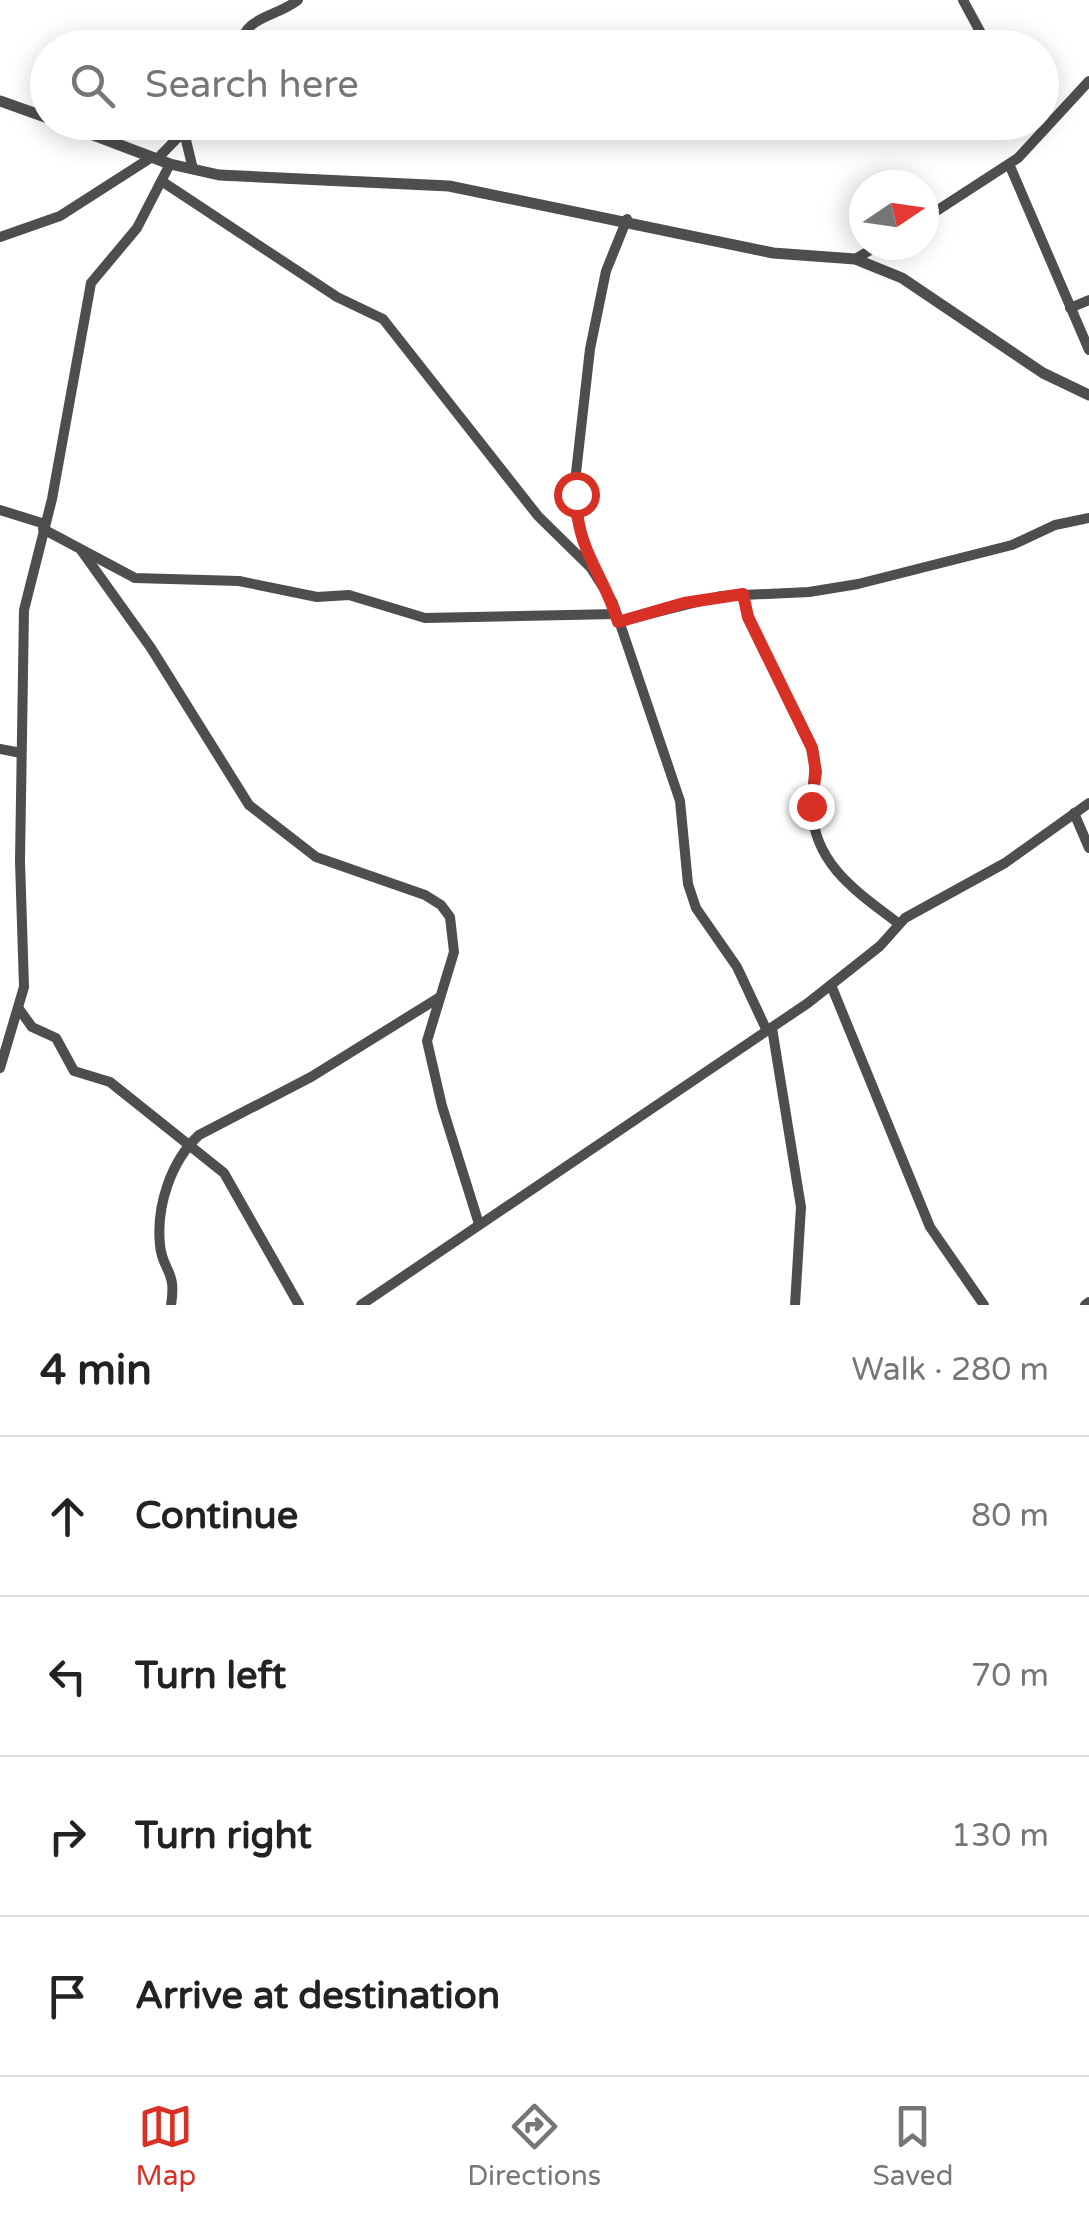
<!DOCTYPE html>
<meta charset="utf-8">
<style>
:root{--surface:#fff;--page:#f6f6f6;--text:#222;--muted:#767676;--line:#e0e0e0;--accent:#d93025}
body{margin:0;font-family:"Varela Round",sans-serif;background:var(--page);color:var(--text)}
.compass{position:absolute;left:849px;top:170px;width:90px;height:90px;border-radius:50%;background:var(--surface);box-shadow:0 5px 25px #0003;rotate:77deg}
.stop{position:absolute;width:30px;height:30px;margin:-22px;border:8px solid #d93025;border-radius:50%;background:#fff}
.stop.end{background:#d93025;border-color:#fff;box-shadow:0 2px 10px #0008}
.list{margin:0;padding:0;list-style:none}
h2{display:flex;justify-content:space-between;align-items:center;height:130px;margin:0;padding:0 40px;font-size:42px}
h2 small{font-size:32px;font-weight:400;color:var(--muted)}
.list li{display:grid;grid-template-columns:65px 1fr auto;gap:30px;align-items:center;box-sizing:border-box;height:160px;padding:0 40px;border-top:2px solid var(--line)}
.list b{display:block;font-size:38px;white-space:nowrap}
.list em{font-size:32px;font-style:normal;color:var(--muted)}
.icon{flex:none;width:55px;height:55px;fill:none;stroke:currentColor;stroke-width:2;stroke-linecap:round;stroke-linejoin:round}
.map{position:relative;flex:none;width:1089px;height:1305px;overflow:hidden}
.search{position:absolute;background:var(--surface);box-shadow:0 5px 25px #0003;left:30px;right:30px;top:30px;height:110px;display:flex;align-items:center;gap:25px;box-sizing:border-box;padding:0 35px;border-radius:55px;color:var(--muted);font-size:38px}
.sheet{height:770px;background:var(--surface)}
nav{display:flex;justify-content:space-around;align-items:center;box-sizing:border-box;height:140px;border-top:2px solid var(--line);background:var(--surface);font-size:28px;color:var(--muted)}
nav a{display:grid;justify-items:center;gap:5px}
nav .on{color:var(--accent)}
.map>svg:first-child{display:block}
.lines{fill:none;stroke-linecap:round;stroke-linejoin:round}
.minor{stroke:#4e4e4e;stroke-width:10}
.tertiary{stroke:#4e4e4e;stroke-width:11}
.route{stroke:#d93025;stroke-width:12}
</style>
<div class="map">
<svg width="1089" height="1305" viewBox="0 0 1089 1305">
<rect width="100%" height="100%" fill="#fff"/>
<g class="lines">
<g class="minor">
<path d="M963 0 989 48"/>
<path d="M239 48C245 15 275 18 298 0"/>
<path d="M184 132 193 169"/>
<path d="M157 159 193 122"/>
<path d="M1009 164 1089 350"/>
<path d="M163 182 337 297 383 319 538 516 590 567"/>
<path d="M627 219 606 271 590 349 576 473V515L591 568 613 603 680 801 688 884 696 908 737 967 767 1031"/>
<path d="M924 219 1018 158 1089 81"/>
<path d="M0 237 60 216 152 157"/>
<path d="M855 259 879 245"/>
<path d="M1070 308 1089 300"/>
<path d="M0 510 45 524"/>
<path d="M43 529 135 578 239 581 317 597 349 595 425 618 616 614"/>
<path d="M81 550 151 648 249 805 316 857 425 895 441 905 450 917 454 952 427 1041 442 1106 479 1224"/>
<path d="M743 594 748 617 813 748C818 770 810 788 812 810 815 866 859 893 899 924"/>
<path d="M618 622 721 596 809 592 858 584 1012 545 1055 525 1089 518"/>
<path d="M0 749 21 753"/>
<path d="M1074 813 1089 848"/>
<path d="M831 985 930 1227 984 1305"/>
<path d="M19 1009 32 1027 56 1038 74 1071 110 1082 224 1173 299 1305"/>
<path d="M772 1028 801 1207 795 1305"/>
<path d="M0 1068 24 987 20 861 24 610 52 499 91 283 137 228 170 164"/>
<path d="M171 1305C177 1269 162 1271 160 1245 156 1206 171 1161 199 1135L311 1077 440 997"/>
<path d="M361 1305 808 1003 880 946 905 918 1005 863 1089 803"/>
<path d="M1085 1305 1089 1302"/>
</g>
<g class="tertiary">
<path d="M0 101 48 118"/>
<path d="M59 122 170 164 219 175 449 186 773 253 855 259 902 278 1043 373 1089 395"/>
</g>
</g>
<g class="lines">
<path class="route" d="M576 494C576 551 604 574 618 622L684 603 743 594 748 617 812 748 816 772 811 806"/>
</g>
</svg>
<svg class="compass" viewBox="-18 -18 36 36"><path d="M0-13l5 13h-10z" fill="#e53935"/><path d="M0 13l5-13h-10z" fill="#767676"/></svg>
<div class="stop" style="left:576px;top:494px"></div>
<div class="stop end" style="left:811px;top:806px"></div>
<div class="search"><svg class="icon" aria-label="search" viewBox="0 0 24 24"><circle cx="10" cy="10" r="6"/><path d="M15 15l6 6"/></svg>Search here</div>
</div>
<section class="sheet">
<h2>4 min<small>Walk · 280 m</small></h2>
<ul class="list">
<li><svg class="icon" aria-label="ahead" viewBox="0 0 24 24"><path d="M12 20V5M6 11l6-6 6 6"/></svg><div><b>Continue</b></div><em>80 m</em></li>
<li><svg class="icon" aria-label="left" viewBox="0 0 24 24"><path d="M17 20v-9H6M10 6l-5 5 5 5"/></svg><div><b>Turn left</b></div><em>70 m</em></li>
<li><svg class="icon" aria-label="right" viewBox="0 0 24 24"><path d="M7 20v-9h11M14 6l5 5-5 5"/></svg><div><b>Turn right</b></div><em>130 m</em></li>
<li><svg class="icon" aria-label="arrive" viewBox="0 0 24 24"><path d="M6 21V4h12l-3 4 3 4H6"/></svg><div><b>Arrive at destination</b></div></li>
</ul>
</section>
<nav>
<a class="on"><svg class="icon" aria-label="map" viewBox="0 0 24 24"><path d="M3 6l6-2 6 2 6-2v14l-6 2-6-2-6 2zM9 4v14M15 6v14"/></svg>Map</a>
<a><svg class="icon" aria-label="directions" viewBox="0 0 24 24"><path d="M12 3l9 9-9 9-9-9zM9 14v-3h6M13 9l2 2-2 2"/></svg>Directions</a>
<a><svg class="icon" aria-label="saved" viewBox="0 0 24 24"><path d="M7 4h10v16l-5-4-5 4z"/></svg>Saved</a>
</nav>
